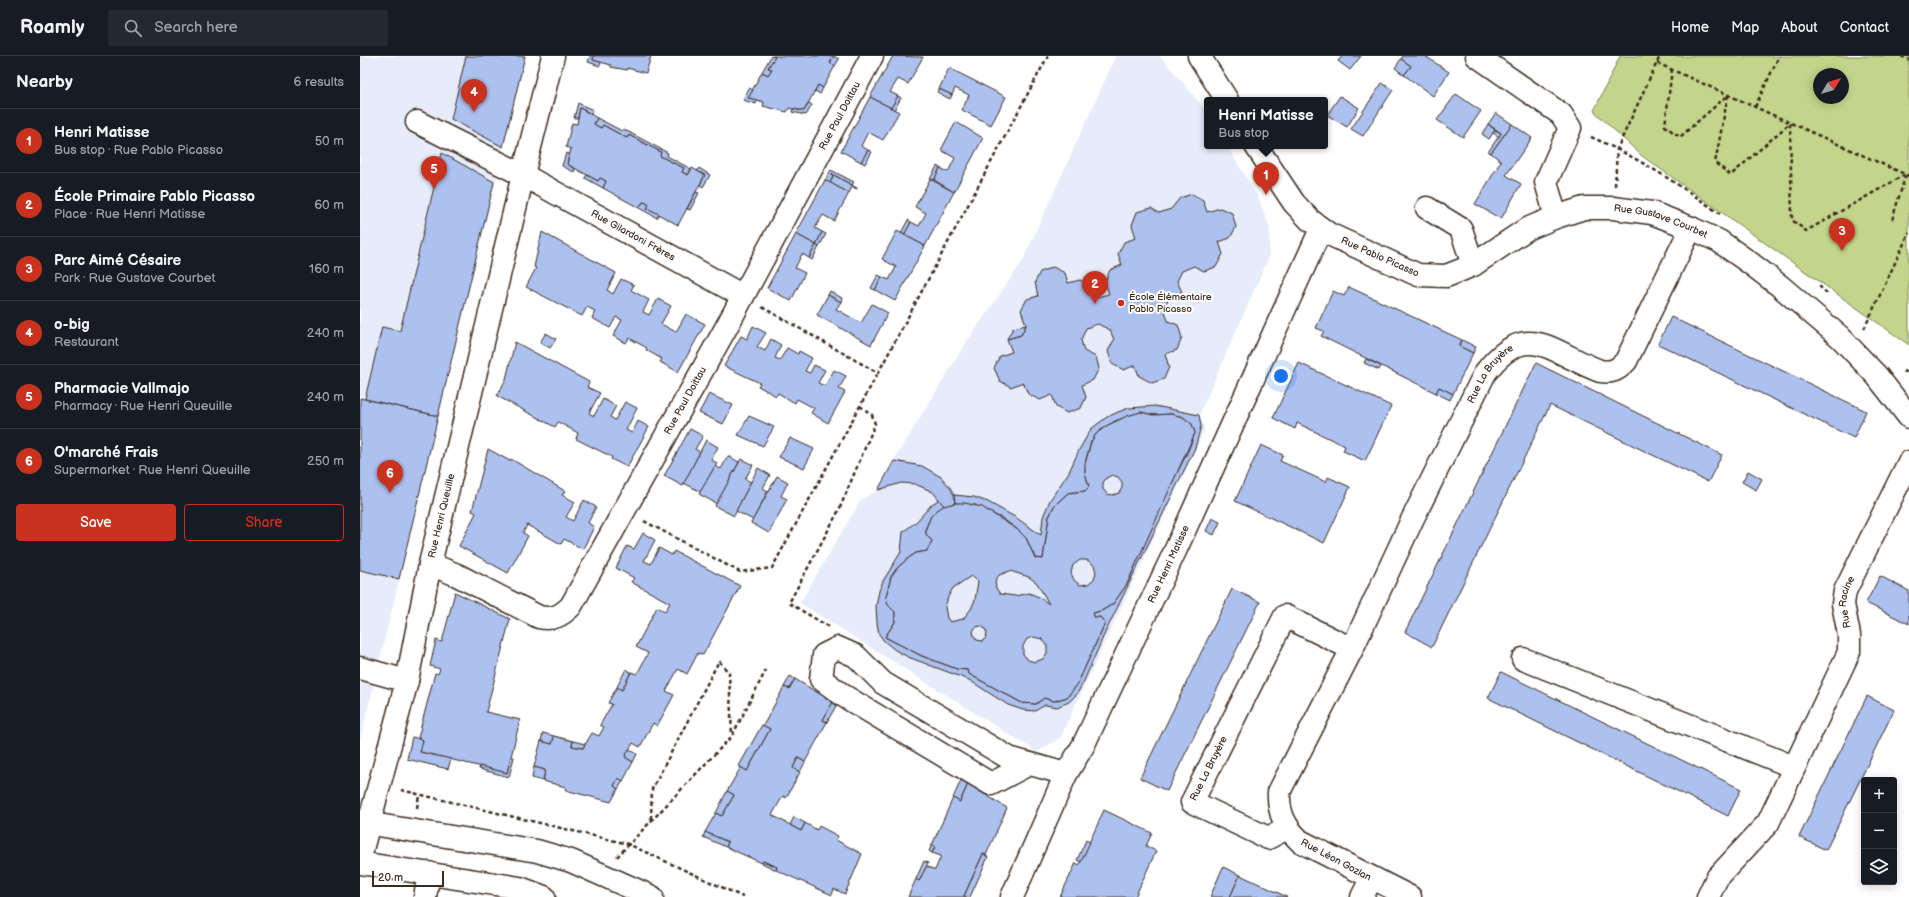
<!DOCTYPE html>
<meta charset="utf-8">
<style>
:root{--surface:#171b24;--page:#242831;--text:#f1f3f6;--muted:#9ea1a6;--line:#363941;--accent:#c8321e}
body{margin:0;font-family:"Balsamiq Sans",sans-serif;background:var(--page);color:var(--text)}
.controls{position:absolute;right:12px;bottom:12px;display:grid;overflow:hidden;border-radius:4px;box-shadow:0 2px 10px #0003}
.controls button{width:36px;height:36px;display:grid;place-items:center;padding:0;border:0;border-bottom:1px solid var(--line);background:var(--surface);color:var(--text);font:20px sans-serif}
.compass{position:absolute;left:1453px;top:12px;width:36px;height:36px;border-radius:50%;background:var(--surface);box-shadow:0 2px 10px #0003;rotate:52deg}
.scale{position:absolute;left:12px;bottom:10px;width:72px;box-sizing:border-box;padding-left:4px;border:2px solid #3b2a1e;border-top:0;font-size:11px;line-height:14px;white-space:nowrap;color:#3b2a1e;-webkit-text-stroke:3px #fff;paint-order:stroke}
.you{position:absolute;left:921px;top:320px;width:14px;height:14px;margin:-10px;border:3px solid #fff;border-radius:50%;background:#1a73e8;box-shadow:0 0 0 6px #1a73e833}
.badge{display:grid;place-items:center;width:26px;height:26px;border-radius:50%;background:var(--accent);color:#fff;font-size:13px;font-weight:700}
.pin{position:absolute;translate:-50% -33px;filter:drop-shadow(0 1px 2px #0008)}
.pin::after{content:'';position:absolute;top:21px;width:14px;height:12px;background:inherit;clip-path:polygon(0 0,100% 0,50% 100%)}
.popup{position:absolute;left:844px;top:41px;width:124px;height:52px;box-sizing:border-box;display:grid;place-content:center;border-radius:4px;background:var(--surface);filter:drop-shadow(0 1px 3px #0005);font-size:13px;white-space:nowrap;color:var(--muted)}
.popup b{font-size:15px;color:var(--text)}
.popup::after{content:'';position:absolute;left:50%;top:100%;margin-left:-8px;border:8px solid transparent;border-top-color:var(--surface)}
.list{margin:0;padding:0;list-style:none}
h2{display:flex;justify-content:space-between;align-items:center;height:52px;margin:0;padding:0 16px;font-size:17px}
h2 small{font-size:13px;font-weight:400;color:var(--muted)}
.list li{display:grid;grid-template-columns:26px 1fr auto;gap:12px;align-items:center;box-sizing:border-box;height:64px;padding:0 16px;border-top:1px solid var(--line)}
.list b{display:block;font-size:15px;white-space:nowrap}
.list p{margin:0;font-size:13px;white-space:nowrap;color:var(--muted)}
.list em{font-size:13px;font-style:normal;color:var(--muted)}
.actions{display:flex;gap:8px;padding:12px 16px}
.actions a{flex:1;padding:9px 0;border:1px solid var(--accent);border-radius:4px;text-align:center;font-size:14px;color:var(--accent)}
.actions .main{background:var(--accent);color:#fff}
.icon{flex:none;width:22px;height:22px;fill:none;stroke:currentColor;stroke-width:2;stroke-linecap:round;stroke-linejoin:round}
.map{position:relative;flex:none;width:1549px;height:841px;overflow:hidden}
header{display:flex;align-items:center;gap:24px;box-sizing:border-box;height:56px;padding:0 20px;background:var(--surface);border-bottom:1px solid var(--line)}
header strong{font-size:19px}
nav{display:flex;gap:22px;margin-inline-start:auto;font-size:14px}
.search{width:280px;height:36px;background:var(--page);display:flex;align-items:center;gap:10px;box-sizing:border-box;padding:0 14px;border-radius:4px;color:var(--muted);font-size:15px}
main{display:flex}
aside{flex:1;background:var(--surface)}
.map>svg:first-child{display:block}
.built{fill:#e6ecfa}
.green{fill:#c2d58a;stroke:#7e8054;fill-rule:evenodd}
.building{fill:#acc1f0;stroke:#3b2a1e;fill-rule:evenodd}
.lines{fill:none;stroke-linecap:round;stroke-linejoin:round}
.minor-casing{stroke:#3b2a1e;stroke-width:25}
.path{stroke:#3b2a1e;stroke-width:2.5;stroke-dasharray:4 3;stroke-linecap:butt}
.minor{stroke:#fff;stroke-width:22}
.poi-dot{fill:#c8321e;stroke:#fff;stroke-width:1.5}
.labels{text-anchor:middle;dominant-baseline:central;stroke-width:4;stroke-linejoin:round;paint-order:stroke}
.street-label{font-size:10px;fill:#3b2a1e;stroke:#fff}
.poi-label{font-size:10px;fill:#3b2a1e;stroke:#fff;text-anchor:start}
</style>
<header>
<strong>Roamly</strong>
<div class="search"><svg class="icon" aria-label="search" viewBox="0 0 24 24"><circle cx="10" cy="10" r="6"/><path d="M15 15l6 6"/></svg>Search here</div>
<nav><a>Home</a><a>Map</a><a>About</a><a>Contact</a></nav>
</header>
<main>
<aside>
<h2>Nearby<small>6 results</small></h2>
<ul class="list">
<li><span class="badge">1</span><div><b>Henri Matisse</b><p>Bus stop · Rue Pablo Picasso</p></div><em>50 m</em></li>
<li><span class="badge">2</span><div><b>École Primaire Pablo Picasso</b><p>Place · Rue Henri Matisse</p></div><em>60 m</em></li>
<li><span class="badge">3</span><div><b>Parc Aimé Césaire</b><p>Park · Rue Gustave Courbet</p></div><em>160 m</em></li>
<li><span class="badge">4</span><div><b>o-big</b><p>Restaurant</p></div><em>240 m</em></li>
<li><span class="badge">5</span><div><b>Pharmacie Vallmajo</b><p>Pharmacy · Rue Henri Queuille</p></div><em>240 m</em></li>
<li><span class="badge">6</span><div><b>O'marché Frais</b><p>Supermarket · Rue Henri Queuille</p></div><em>250 m</em></li>
</ul>
<div class="actions"><a class="main">Save</a><a>Share</a></div>
</aside>
<div class="map">
<svg width="1549" height="841" viewBox="0 0 1549 841">
<rect width="100%" height="100%" fill="#fff"/>
<filter id="ink" filterUnits="userSpaceOnUse"><feTurbulence type="fractalNoise" baseFrequency=".025" numOctaves="2"/><feDisplacementMap in="SourceGraphic" scale="8" xChannelSelector="R" yChannelSelector="G"/><feConvolveMatrix kernelMatrix="1 2 1 2 8 2 1 2 1" color-interpolation-filters="sRGB"/></filter>
<g filter="url(#ink)">
<g class="built">
<path d="M0 0H166L0 685Z"/>
<path d="M756 0H800L841 48 847 58V90H867L898 141 910 173 909 201 839 359 845 373 700 682 677 696 440 547 501 444 518 434 534 404 606 287 662 206Z"/>
</g>
<path class="green" d="M1260 0H1549V289L1282 100 1234 55ZM1459 18H1483V42H1459Z"/>
<g class="building">
<path d="M106 0H165L143 91 91 63Z"/>
<path d="M230 0H234L233 4 241 6 240 10 228 6Z"/>
<path d="M234 0H291L286 17 267 12V14L251 11V9L233 4Z"/>
<path d="M411 0 415 1 408 12 412 13 408 19 402 16Z"/>
<path d="M413 0H474L470 7 475 10 463 32 458 29 444 55 429 52 427 56 403 50 404 46 388 42 402 16 408 19 412 13 408 12 415 1Z"/>
<path d="M474 0 479 3 475 10 470 7Z"/>
<path d="M533 0 563 1 548 28 538 23 530 36 538 40 531 52 510 41Z"/>
<path d="M982 0H1001L990 14 978 5Z"/>
<path d="M1043 0H1065L1089 16 1073 40 1044 19 1051 10 1041 3Z"/>
<path d="M1041 3 1051 10 1044 19 1035 12Z"/>
<path d="M589 12 646 41 631 69 602 54 609 39 595 32 592 39 579 33Z"/>
<path d="M1022 27 1033 34 1003 80 991 73Z"/>
<path d="M458 29 463 32 460 38 455 35Z"/>
<path d="M389 32 393 34 388 42 397 44 396 48 383 44Z"/>
<path d="M579 33 592 39 590 43 577 36Z"/>
<path d="M1096 38 1121 55 1103 81 1077 64Z"/>
<path d="M538 40 541 42 534 54 531 52Z"/>
<path d="M980 40 999 52 987 71 967 59Z"/>
<path d="M510 41 539 56 523 84 508 76 501 90 508 94 501 106 481 95Z"/>
<path d="M218 47 233 54 231 58 220 52 218 62H214Z"/>
<path d="M449 47 452 49 446 59 432 56 433 53 444 55Z"/>
<path d="M220 52 237 62 234 68 241 72 243 69 267 82 269 79 301 96 300 100 324 112 322 116 328 119 332 112 345 119 318 169 287 152 289 148 283 146 279 152 243 132 246 125 240 122 238 125 207 108 211 93 206 91 212 67 217 68Z"/>
<path d="M1136 57 1152 68 1131 97 1128 96 1141 77 1128 68Z"/>
<path d="M237 62 262 75 263 73 308 97 307 100 331 113 328 119 322 116 324 112 300 100 301 96 269 79 267 82 243 69 241 72 234 68Z"/>
<path d="M596 66 623 82 594 136 574 124 580 112 588 116 595 102 581 94Z"/>
<path d="M1128 68 1135 74 1129 83 1122 78Z"/>
<path d="M1152 68 1172 82 1146 119 1161 128 1141 163 1115 148 1141 105 1131 97Z"/>
<path d="M1135 74 1141 77 1139 81 1133 77Z"/>
<path d="M508 94 512 96 505 108 501 106Z"/>
<path d="M82 97 134 126 78 360 5 343 22 271 40 275Z"/>
<path d="M206 97 209 98 207 108 215 113 214 116 202 110Z"/>
<path d="M577 110 580 112 574 124 570 123Z"/>
<path d="M339 112 350 119 343 131 340 129 345 119 337 115Z"/>
<path d="M471 114 494 126 492 129 472 118 473 121 470 127 465 124Z"/>
<path d="M472 118 497 132V133L492 131 489 137 470 127 473 121Z"/>
<path d="M227 119 238 125 240 122 246 125 243 132 225 122Z"/>
<path d="M570 123 594 136 565 190 544 179 551 166 559 170 566 157 555 151Z"/>
<path d="M465 124 489 137 474 165 463 159 455 172 462 176 456 189 436 178Z"/>
<path d="M336 136 339 137 330 154 327 153Z"/>
<path d="M832 138 843 144 847 156 860 152 872 157 876 171 870 182 859 186 863 198 856 211 844 215 834 210 822 215 817 225 822 236 809 241 804 252 808 265 818 269 822 282 817 294 805 298 809 311 804 323 792 327 779 320 775 309 764 314 752 308 748 295 754 284 750 274 738 268 726 272 721 284 724 295 736 301 739 312 733 324 722 329 726 341 721 352 707 357 696 351 692 339 680 344 668 338 663 326 651 331 640 325 634 312 640 300 652 296 647 283 661 279 666 269 661 254 667 243 678 240 675 226 680 216 693 211 705 217 708 227 720 224 733 230 737 241 749 238 745 226 750 214 762 209 758 198 764 186 776 182 772 169 777 156 791 152 799 157 811 153 820 142Z"/>
<path d="M283 146 289 148 287 152 299 158 297 162 279 152Z"/>
<path d="M548 164 551 166 544 179 541 177Z"/>
<path d="M537 175 565 190 535 245 515 234 522 221 529 224 536 211 522 203Z"/>
<path d="M182 176 256 217 247 234 253 238 261 223 274 229 271 234 289 244 283 256 289 259 298 243 311 250 301 268 316 276 326 258 345 268 318 316 300 306 302 303 286 294 287 292 269 282 266 287 253 280 262 264 256 261 250 272 232 262 235 255 227 251 222 260 166 231 176 212 174 211Z"/>
<path d="M462 176 466 178 459 191 456 189Z"/>
<path d="M436 178 456 189 449 202 442 198 435 212 445 217 431 245 407 232Z"/>
<path d="M456 189 459 191 452 204 449 202Z"/>
<path d="M518 219 522 221 515 234 511 232Z"/>
<path d="M989 231 1102 284 1099 290 1113 297 1093 338 1079 331 1076 337 961 280 964 275 956 272 973 235 984 240Z"/>
<path d="M470 235 482 242 481 246 468 239Z"/>
<path d="M468 239 481 246 476 253 501 267 512 248 528 257 511 289 457 259Z"/>
<path d="M1311 261 1506 355 1494 382 1298 288Z"/>
<path d="M666 269 661 279 647 283 653 272Z"/>
<path d="M393 270 406 277 397 291 405 295 411 283 421 289 415 302 420 304 427 292 438 298 439 295 452 302 445 315 450 317 454 309 465 314 458 327 465 330 474 314 486 320 479 333 485 336 468 367 451 357 454 352 437 343 435 347 418 337 416 340 398 330 400 327 364 310 381 280 387 283Z"/>
<path d="M186 277 196 283 190 292 180 286Z"/>
<path d="M1102 284 1116 291 1113 297 1099 290Z"/>
<path d="M155 286 229 326 227 331 240 337 229 357 234 360 243 343 256 350 250 361 255 364 265 346 277 352 266 374 272 377 278 365 289 371 267 411 251 403 252 401 216 383 218 377 198 366 195 371 137 340 146 323Z"/>
<path d="M1006 303 1021 310 1019 314 1004 307Z"/>
<path d="M939 307 1031 350 1005 405 983 395 985 390 937 367 935 373 913 362Z"/>
<path d="M1176 307 1362 399 1348 426 1190 349 1072 591 1045 576Z"/>
<path d="M1079 331 1093 338 1090 344 1076 337Z"/>
<path d="M349 338 373 349 363 368 339 357Z"/>
<path d="M0 342 78 360 39 523 0 514Z"/>
<path d="M795 350 839 359 841 370 835 392 744 579 724 625 717 638 709 646 697 651 685 649 675 655 663 654 648 649 609 624 548 601 535 594 524 585 519 578 517 567 516 550 519 535 523 525 541 496 543 476 557 465 572 448 580 443 584 450 571 460 566 472V478L572 485 567 495 556 497 550 501 537 512 531 521 526 541 528 549 535 556V566L525 581 562 600 597 613 608 614 609 618 662 647 676 648 684 642 694 645 707 641 717 629 745 567 740 561 735 562 733 557 743 554 753 548 767 528 810 431 828 395 835 377 832 368 823 361 811 358 793 359 781 356 755 365 736 378 731 386 726 403 725 416 729 431 725 435 708 437 694 450 689 461 683 503 675 502 666 482 658 474 643 463 615 449 595 447 594 439 614 441 628 446 655 461 681 479 683 461 690 444 709 416 719 394 731 373 747 361 758 356 769 352Z"/>
<path d="M781 356 793 359 811 358 823 361 832 368 835 377 767 528 753 548 743 554 733 557 735 562 740 561 745 567 717 629 707 641 694 645 684 642 676 648 662 647 609 618 608 614 597 613 562 600 525 581 535 566V556L528 549 526 541 531 521 537 512 550 501 556 497 567 495 572 485 566 478V472L571 460 576 455 585 449 595 447H605L622 451 658 474 666 482 675 502 683 503 689 461 694 450 708 437 725 435 729 431 725 416V408L731 386 736 378 746 370 767 360ZM752 419 758 421 762 426V432L759 437 753 439 747 438 743 433V427L746 422ZM720 504H727L734 509 736 516 734 523 728 528 720 529 714 524 711 517 713 509ZM650 515 669 521 677 527 689 548 679 541 669 537 655 540 640 538 636 532 635 525 639 519ZM611 520 618 525 615 544 611 553 603 563 590 566 587 562 585 551 588 541 593 532ZM621 570 625 573 627 577 626 582 622 585 617 584 614 580 613 575 616 571ZM674 581 682 583 687 589V597L683 603 675 606 668 604 663 598V590L667 583Z"/>
<path d="M389 360 414 371 403 390 378 379Z"/>
<path d="M330 373 343 380 335 393 340 396 323 430 304 420Z"/>
<path d="M430 382 454 393 444 412 419 401Z"/>
<path d="M346 384 358 391 351 404 357 407 341 436 324 427Z"/>
<path d="M901 389 923 399 920 405 966 426 968 421 990 431 964 487 875 445Z"/>
<path d="M128 393 150 405 151 403 205 435 202 439 215 446 206 461 213 465 224 444 236 451 228 467 234 471 223 493 204 483 201 488 167 469 163 477 168 480 148 517 99 490 116 457 112 455Z"/>
<path d="M368 400 379 406 357 448 339 438 355 410 361 413Z"/>
<path d="M381 403 393 409 385 423 391 426 374 460 355 450Z"/>
<path d="M534 405 562 410 581 421 590 431 594 439 595 447 584 450 573 436 555 428 541 427 518 434Z"/>
<path d="M398 412 410 419 403 432 408 435 393 464 376 455Z"/>
<path d="M1388 415 1402 423 1396 434 1382 426Z"/>
<path d="M417 420 428 426 421 440 427 443 409 477 391 467Z"/>
<path d="M852 462 860 466 854 479 846 475Z"/>
<path d="M283 477 295 484 284 505 291 508 299 492 312 499 314 495 380 530 343 599 338 597 327 618 318 613 306 635 314 639 297 670 293 667 280 691 273 687 265 701 273 706 263 725 258 722 254 730 258 733 251 746 205 734 206 731 183 725 185 714 174 711 181 685 192 688 194 680 213 685 212 690 223 692 232 677 239 680 244 671 240 669 252 648 248 647 257 631 262 634 271 616 277 618 288 597 276 591 297 551 305 555 310 547 271 526 274 522 256 512 267 490 274 493Z"/>
<path d="M1520 520 1549 535V568L1506 547Z"/>
<path d="M872 533 900 546 807 735 780 722Z"/>
<path d="M95 536 150 563 126 656 160 664 147 717 60 696 63 684 58 682 75 617 78 618 80 613 70 610 76 584 82 586Z"/>
<path d="M266 613 271 616 262 634 257 631Z"/>
<path d="M1141 616 1381 733 1368 760 1128 642Z"/>
<path d="M430 620 435 623 429 633 424 631Z"/>
<path d="M435 623 473 646 463 664 467 666 445 706 438 702 433 712 440 716 426 742 423 740 412 759 441 775 445 767 457 774 459 770 478 780 476 784 502 798 485 838 474 833 472 839 416 814 417 811 403 805 402 807 366 791 368 786 345 776 356 757 362 760 374 739 367 735 381 711 387 715 410 673 403 670 424 631 429 633Z"/>
<path d="M1507 640 1534 654 1466 794 1439 781Z"/>
<path d="M473 646 477 648 467 666 463 664Z"/>
<path d="M402 669 410 673 387 715 379 710Z"/>
<path d="M183 677 194 680 192 688 181 685Z"/>
<path d="M52 681 63 684 60 696 91 703 88 713 47 703Z"/>
<path d="M213 685 225 688 223 692 212 690Z"/>
<path d="M269 693 277 698 273 706 265 701Z"/>
<path d="M151 701H154L149 721 119 713 120 710 147 717Z"/>
<path d="M438 702 445 706 440 716 433 712Z"/>
<path d="M174 711 185 714 183 725 172 722Z"/>
<path d="M258 722 263 725 258 733 254 730Z"/>
<path d="M601 724 608 728 600 746 593 742Z"/>
<path d="M608 728 647 752 626 799 623 798 604 840 607 841H548L556 823 559 825 566 810 575 814 581 800 572 797 575 790 572 789 593 742 600 746Z"/>
<path d="M367 735 374 739 362 760 356 757Z"/>
<path d="M744 754 792 777 786 790 796 795 775 841H700L716 807 719 809Z"/>
<path d="M434 761 445 767 441 775 430 769Z"/>
<path d="M345 776 368 786 366 791 343 781Z"/>
<path d="M726 784 730 786 721 806 717 804Z"/>
<path d="M572 789 575 790 572 797 569 795Z"/>
<path d="M623 798 628 801 610 841H607L604 840Z"/>
<path d="M403 805 417 811 416 814 402 807Z"/>
<path d="M564 805 568 807 559 825 556 823Z"/>
<path d="M863 811 880 819 870 841H850Z"/>
<path d="M880 819 927 841H870Z"/>
</g>
<g class="lines">
<defs>
<g id="minor">
<path d="M839 0 867 44"/>
<path d="M1117 0 1201 58 1210 72 1186 126 1196 161"/>
<path id="s1" d="M57 66 163 119 383 240"/>
<path id="s2" d="M896 90 934 147 950 164 969 178 1058 219 1086 220 1099 215 1113 209 1167 173 1196 161 1224 152H1253L1292 157 1331 172 1359 185 1390 207 1420 230 1480 281 1517 320 1549 361"/>
<path d="M1067 152 1101 173 1113 209"/>
<path id="s3" d="M70 508 97 519 179 561C193 564 201 560 211 550L367 270 512 0"/>
<path d="M1163 603 1434 711"/>
<path d="M0 612 47 625"/>
<path d="M669 708 631 728 484 640 461 623 464 599 478 592 496 600 523 627 649 702 706 718"/>
<path d="M0 766 177 795 211 805 292 841"/>
<path id="s4" d="M927 772 908 782 832 746 925 560 992 593"/>
<path id="s5" d="M0 801 47 625 70 508 163 119 193 0"/>
<path d="M0 807 160 832 184 841"/>
<path d="M65 841 69 817"/>
<path id="s6" d="M652 841 706 718 723 690 816 493 961 173"/>
<path d="M1002 841 1011 823"/>
<path id="s7" d="M1050 841 940 785C925 771 918 757 919 736L992 593 1053 462 1125 317C1167 261 1191 297 1240 315 1252 317 1258 314 1266 305L1331 172"/>
<path id="s8" d="M1348 841 1357 822 1408 767 1489 596V579L1483 548 1485 535 1549 406"/>
</g>
</defs>
<use href="#minor" class="minor-casing"/>
<g class="path">
<path d="M1541 0 1549 4"/>
<path d="M1297 7 1549 120"/>
<path d="M1312 13 1305 70 1320 81 1368 39 1355 107 1371 119 1430 67 1432 164 1446 175 1546 118 1532 164"/>
<path d="M1395 51 1419 0"/>
<path d="M1231 81C1277 101 1319 128 1360 158"/>
<path d="M1255 130 1257 93 1300 0"/>
<path d="M1459 230 1469 239"/>
<path d="M402 251 518 317 688 0"/>
<path d="M1504 273 1549 177"/>
<path d="M1543 315 1549 317"/>
<path d="M284 465 380 516 412 512 518 317"/>
<path d="M469 571 429 547 479 454 515 368 512 359 500 350"/>
<path d="M41 734 268 788 383 841"/>
<path d="M57 752 59 739"/>
<path d="M291 763 292 733 359 605 369 617 372 679"/>
<path d="M257 801 372 680 406 614"/>
</g>
<use href="#minor" class="minor"/>
</g>
</g>
<circle class="poi-dot" cx="761" cy="247" r="4"/>
<g class="labels">
<g class="street-label">
<text stroke="none"><textPath href="#s3" startOffset="716">Rue Paul Doittau</textPath></text>
<text stroke="none"><textPath href="#s2" startOffset="475">Rue Gustave Courbet</textPath></text>
<text stroke="none"><textPath href="#s1" startOffset="244">Rue Gilardoni Frères</textPath></text>
<text transform="translate(1020 201) rotate(24)">Rue Pablo Picasso</text>
<text stroke="none"><textPath href="#s7" startOffset="648">Rue La Bruyère</textPath></text>
<text stroke="none"><textPath href="#s3" startOffset="392">Rue Paul Doittau</textPath></text>
<text stroke="none"><textPath href="#s5" startOffset="351">Rue Henri Queuille</textPath></text>
<text stroke="none"><textPath href="#s6" startOffset="368">Rue Henri Matisse</textPath></text>
<text stroke="none"><textPath href="#s8" startOffset="336">Rue Racine</textPath></text>
<text stroke="none"><textPath href="#s4" startOffset="143">Rue La Bruyère</textPath></text>
<text transform="translate(976 804) rotate(28)">Rue Léon Gozlan</text>
</g>
<g class="poi-label">
<text x="769" y="241">École Élémentaire<tspan x="769" dy="12">Pablo Picasso</tspan></text>
</g>
</g>
</svg>
<div class="controls">
<button>+</button>
<button>−</button>
<button><svg class="icon" aria-label="layers" viewBox="0 0 24 24"><path d="M12 4l9 5-9 5-9-5zM3 14l9 5 9-5"/></svg></button>
</div>
<svg class="compass" viewBox="-18 -18 36 36"><path d="M0-13l5 13h-10z" fill="#e53935"/><path d="M0 13l5-13h-10z" fill="#9ea1a6"/></svg>
<div class="scale">20 m</div>
<div class="you"></div>
<div class="pin badge" style="left:906px;top:139px">1</div>
<div class="popup"><b>Henri Matisse</b>Bus stop</div>
<div class="pin badge" style="left:735px;top:248px">2</div>
<div class="pin badge" style="left:1482px;top:195px">3</div>
<div class="pin badge" style="left:114px;top:56px">4</div>
<div class="pin badge" style="left:74px;top:133px">5</div>
<div class="pin badge" style="left:30px;top:437px">6</div>
</div>
</main>
